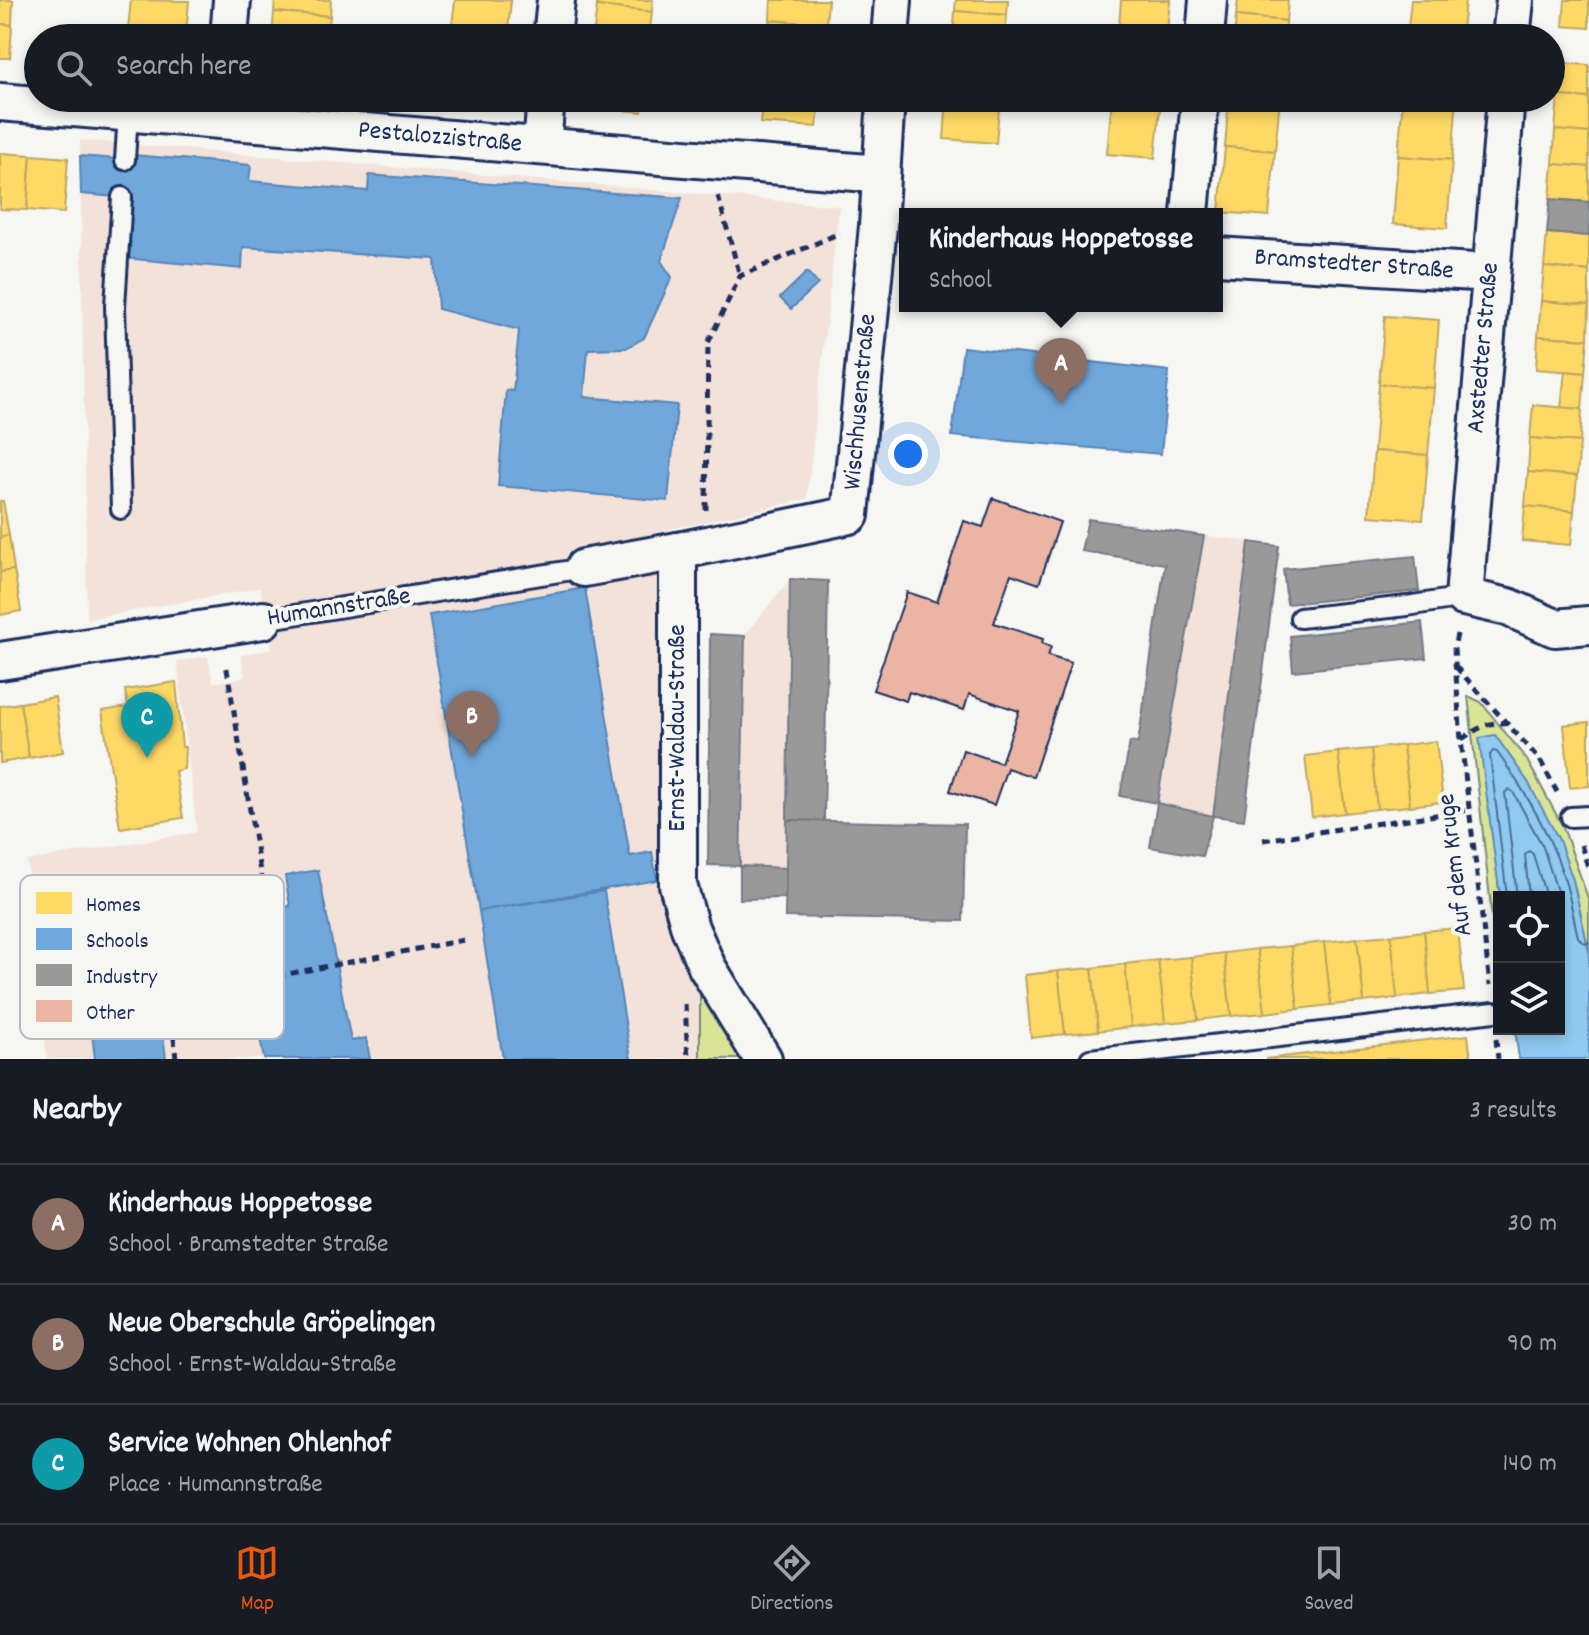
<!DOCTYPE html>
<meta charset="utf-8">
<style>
:root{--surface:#171b24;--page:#20242c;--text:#f1f3f6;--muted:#9ea1a6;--line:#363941;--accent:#ea580c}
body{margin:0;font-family:Dekko,sans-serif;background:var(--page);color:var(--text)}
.controls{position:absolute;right:24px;bottom:24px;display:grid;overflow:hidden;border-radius:0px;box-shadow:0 4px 12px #0003}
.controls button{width:72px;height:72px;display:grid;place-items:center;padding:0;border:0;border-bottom:2px solid var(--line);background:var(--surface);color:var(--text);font:40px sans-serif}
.you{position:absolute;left:908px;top:454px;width:28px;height:28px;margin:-20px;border:6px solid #fff;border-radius:50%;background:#1a73e8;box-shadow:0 0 0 12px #1a73e833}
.badge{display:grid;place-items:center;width:52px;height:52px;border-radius:50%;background:var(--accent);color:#fff;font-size:26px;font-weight:700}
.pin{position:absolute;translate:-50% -66px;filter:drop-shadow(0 2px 4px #0008)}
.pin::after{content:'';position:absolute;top:42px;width:28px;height:24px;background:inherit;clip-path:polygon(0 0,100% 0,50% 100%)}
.popup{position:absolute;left:899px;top:208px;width:324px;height:104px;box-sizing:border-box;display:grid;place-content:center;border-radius:0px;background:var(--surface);filter:drop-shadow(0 2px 6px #0005);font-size:26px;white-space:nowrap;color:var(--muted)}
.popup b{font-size:30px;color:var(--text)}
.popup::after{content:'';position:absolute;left:50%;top:100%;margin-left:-16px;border:16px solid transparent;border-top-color:var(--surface)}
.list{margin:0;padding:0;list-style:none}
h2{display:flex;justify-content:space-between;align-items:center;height:104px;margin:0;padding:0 32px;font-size:34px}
h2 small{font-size:26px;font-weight:400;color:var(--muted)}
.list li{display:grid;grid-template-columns:52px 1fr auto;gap:24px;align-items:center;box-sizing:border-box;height:120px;padding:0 32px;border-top:2px solid var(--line)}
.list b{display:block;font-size:30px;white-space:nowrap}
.list p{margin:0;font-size:26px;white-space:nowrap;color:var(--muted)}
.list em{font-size:26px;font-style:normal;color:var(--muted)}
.icon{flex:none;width:44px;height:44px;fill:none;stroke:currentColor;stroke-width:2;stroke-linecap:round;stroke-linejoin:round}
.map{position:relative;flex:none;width:1589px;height:1059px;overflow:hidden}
.search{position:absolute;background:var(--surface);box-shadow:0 4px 12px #0003;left:24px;right:24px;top:24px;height:88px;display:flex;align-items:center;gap:20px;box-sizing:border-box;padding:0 28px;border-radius:44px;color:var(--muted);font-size:30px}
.sheet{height:464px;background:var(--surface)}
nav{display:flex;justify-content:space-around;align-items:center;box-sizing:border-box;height:112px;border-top:2px solid var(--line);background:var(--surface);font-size:22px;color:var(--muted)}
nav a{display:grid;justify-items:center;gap:4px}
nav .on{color:var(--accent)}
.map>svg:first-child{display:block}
.built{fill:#f3e2da}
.green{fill:#d9e497;stroke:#7a8a7a;stroke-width:2}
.water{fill:#90caf0;stroke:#618cb6;stroke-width:2}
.homes{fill:#ffd966;stroke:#bba664;stroke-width:2}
.schools{fill:#6fa8dc;stroke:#5684b6;stroke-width:2}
.industry{fill:#999;stroke:#737987;stroke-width:2}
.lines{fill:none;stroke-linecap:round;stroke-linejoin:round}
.shore{stroke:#4a6d98;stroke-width:2}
.building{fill:#ecb4a2;stroke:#1b2f5e;stroke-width:2}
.lane-casing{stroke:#1b2f5e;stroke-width:24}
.street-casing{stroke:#1b2f5e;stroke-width:42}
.path{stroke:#1b2f5e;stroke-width:5;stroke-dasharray:8 6;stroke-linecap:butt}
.lane{stroke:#f6f6f2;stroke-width:18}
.street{stroke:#f6f6f2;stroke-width:36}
.labels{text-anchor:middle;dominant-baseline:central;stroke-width:8;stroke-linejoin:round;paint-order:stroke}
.street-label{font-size:26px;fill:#1b2f5e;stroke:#f6f6f2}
.key{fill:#f6f6f2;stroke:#b4bac6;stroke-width:2}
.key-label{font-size:22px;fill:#1b2f5e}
</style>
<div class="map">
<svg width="1589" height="1059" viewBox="0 0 1589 1059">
<rect width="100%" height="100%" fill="#f6f6f2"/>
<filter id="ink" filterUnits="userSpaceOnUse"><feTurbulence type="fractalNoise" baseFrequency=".0125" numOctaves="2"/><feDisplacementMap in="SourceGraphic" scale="16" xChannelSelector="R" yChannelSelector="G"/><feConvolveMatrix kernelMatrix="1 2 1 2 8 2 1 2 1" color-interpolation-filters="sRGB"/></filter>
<g filter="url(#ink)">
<g class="built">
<path d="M80 140 839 206 807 499 658 532 663 887 700 985V1059H47L27 861 197 832 177 662 208 656 213 683 245 677 241 655 272 649 260 588 87 619Z"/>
<path d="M1088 519 1279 546 1244 820 1213 816 1202 856 1150 847 1157 804 1120 796 1130 742H1138L1165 564 1081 551Z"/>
<path d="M790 579 828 581 787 820 785 898 740 899V866L708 865 710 634 745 635Z"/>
</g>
<g class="green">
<path d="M1468 696 1481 702 1527 760 1563 827 1589 901V952L1573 880 1528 782 1495 735 1480 738 1500 897 1499 982Z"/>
<path d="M700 985 740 1059H700Z"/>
</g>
<path class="water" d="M1495 735 1528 782 1559 840 1573 880 1589 952V1059H1519L1515 1029H1559V897H1500L1479 738Z"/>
<g class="homes">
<path d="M0 0H13L12 25 0 24Z"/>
<path d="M131 0 189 1 186 34 128 29Z"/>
<path d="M275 0H331L330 16 274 12Z"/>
<path d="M455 0H511L508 30 452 26Z"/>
<path d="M598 0H653L652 12 597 6Z"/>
<path d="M771 0H828L826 25 770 20Z"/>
<path d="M956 0H1008L1007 15 955 11Z"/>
<path d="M1121 0H1170L1167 31 1119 27Z"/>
<path d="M1238 0H1288L1286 21 1236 16Z"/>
<path d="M1411 0H1465L1462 32 1408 28Z"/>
<path d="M1565 0H1589V28L1563 26Z"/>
<path d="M597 6 652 12 649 38H593Z"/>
<path d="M955 11 1007 15 1005 38H953Z"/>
<path d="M274 12 330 16 327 38H272Z"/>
<path d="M1236 16 1286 21 1285 38H1234Z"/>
<path d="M770 20 826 25 825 38H768Z"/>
<path d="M0 24 12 25 10 58H0Z"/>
<path d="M452 26 508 30 507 38H451Z"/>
<path d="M1119 27 1167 31V38H1118Z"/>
<path d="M1408 28 1462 32V38H1408Z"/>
<path d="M128 29 186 34V38H127Z"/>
<path d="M1561 63 1589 65V98L1558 96Z"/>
<path d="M1558 96 1589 98V133L1555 130Z"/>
<path d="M588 98H643L642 112 587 107Z"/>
<path d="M763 98H820L817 127 760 123Z"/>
<path d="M947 98H1000L996 143 944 139Z"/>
<path d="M1112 98H1161L1155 158 1107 154Z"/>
<path d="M1229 98H1280L1275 151 1225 147Z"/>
<path d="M1403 98H1457L1452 160 1398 156Z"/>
<path d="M1555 130 1589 133V167L1553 164Z"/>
<path d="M1225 147 1275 151 1269 216 1219 212Z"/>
<path d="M0 153 31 155 27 210 0 209Z"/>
<path d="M31 155 68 158 64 213 27 210Z"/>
<path d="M1398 156 1452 160 1447 228 1393 224Z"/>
<path d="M1553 164 1589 167V202L1550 199Z"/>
<path d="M1547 233 1589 236V271L1544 267Z"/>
<path d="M1544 267 1589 271V305L1541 301Z"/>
<path d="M1541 301 1589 305 1588 339 1538 336Z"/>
<path d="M1385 316 1439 320 1434 388 1379 384Z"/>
<path d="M1538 336 1588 339 1585 373 1536 369Z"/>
<path d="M1565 371 1585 373 1582 409 1561 408Z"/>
<path d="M1379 384 1434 388 1428 455 1374 451Z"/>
<path d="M1533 405 1582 409 1580 442 1530 438Z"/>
<path d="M1530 438 1580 442 1577 476 1528 472Z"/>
<path d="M1374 451 1428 455 1423 520 1369 516Z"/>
<path d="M1528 472 1577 476 1574 511 1525 506Z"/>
<path d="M0 501H3L9 535 0 537Z"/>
<path d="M1525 506 1574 511 1571 545 1522 541Z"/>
<path d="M9 535 14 570 0 572V537Z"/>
<path d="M14 570 21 611 0 615V572Z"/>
<path d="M176 682 182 747H185L184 769 175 771 183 818 120 828 102 711 128 707 125 690Z"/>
<path d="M55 697 63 752 29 758 20 703Z"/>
<path d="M20 703 29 758 0 763V706Z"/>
<path d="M1589 722V786L1570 788 1564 725Z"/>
<path d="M1436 741 1443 802 1410 806 1403 745Z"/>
<path d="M1403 745 1410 806 1377 809 1371 749Z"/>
<path d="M1371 749 1377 809 1345 813 1338 752Z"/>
<path d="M1338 752 1345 813 1312 817 1305 756Z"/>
<path d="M1458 928 1464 991 1430 994 1424 931Z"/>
<path d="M1424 931 1430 994 1397 998 1391 935Z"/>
<path d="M1391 935 1397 998 1364 1002 1357 938Z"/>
<path d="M1357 938 1364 1002 1331 1005 1324 942Z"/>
<path d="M1324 942 1331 1005 1298 1009 1291 946Z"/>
<path d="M1291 946 1298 1009 1265 1013 1257 949Z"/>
<path d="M1257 949 1265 1013 1231 1016 1224 953Z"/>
<path d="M1224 953 1231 1016 1198 1020 1191 957Z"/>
<path d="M1191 957 1198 1020 1165 1023 1158 960Z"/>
<path d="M1158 960 1165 1023 1131 1027 1125 964Z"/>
<path d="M1125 964 1131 1027 1098 1031 1092 968Z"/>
<path d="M1092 968 1098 1031 1065 1034 1058 971Z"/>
<path d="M1058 971 1065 1034 1031 1038 1025 975Z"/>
<path d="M1468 1035 1471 1059H1265Z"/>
</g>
<g class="schools">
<path d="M133 155 251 165 249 181 368 191 369 175 682 198 661 261 672 277 644 338 626 348 588 349 584 397 677 405 668 501 498 486 506 390 513 391 519 330 438 309 435 259 243 247 242 269 124 258 129 198 81 194 80 156 132 160Z"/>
<path d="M807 272 818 284 791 309 780 298Z"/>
<path d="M963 347 1169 371 1161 454 952 436Z"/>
<path d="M585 588 630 856 652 852 657 880 479 911 429 615Z"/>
<path d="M318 870 351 1041 366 1038 370 1059H264L237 917 290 906 285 876Z"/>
<path d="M143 887 153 974 156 973 166 1059H95L86 982 89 981 80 895Z"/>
<path d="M604 891 631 1059H503L479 911Z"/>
</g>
<g class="industry">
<path d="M1550 199 1589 202V236L1547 233Z"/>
<path d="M1088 519 1204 536 1157 803 1120 796 1130 742 1138 743 1165 564 1081 551Z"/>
<path d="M1249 542 1279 546 1244 820 1213 816Z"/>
<path d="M1415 556 1419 591 1287 604 1283 569Z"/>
<path d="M790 579 828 581 824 821 787 820Z"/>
<path d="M1422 622 1426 658 1293 671 1290 636Z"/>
<path d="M710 634 745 636 740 866 708 865Z"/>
<path d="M1157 803 1213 816 1202 856 1150 847Z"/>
<path d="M787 820 965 824 963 921 785 917Z"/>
<path d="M740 866 786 868 785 898 740 899Z"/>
</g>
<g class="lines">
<g class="shore">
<path d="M1507 897 1490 755 1493 751 1497 752C1526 792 1551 834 1565 881 1571 899 1573 918 1578 937L1582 942 1589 943"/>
<path d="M1517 897 1505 793 1509 789 1513 792 1543 847 1559 897"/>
<path d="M1529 897 1525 855 1529 851 1533 854 1546 897"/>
</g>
</g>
<path class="building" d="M993 498 1060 522 1039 584 1011 574 994 623 1043 639 1042 643 1051 647 1048 656 1071 663 1033 777 1007 768 994 805 950 791 963 750 1001 763 1019 711 969 694 964 710 909 692 906 701 873 690 907 592 937 602 964 521 983 527Z"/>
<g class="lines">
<defs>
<g id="lane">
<path d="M125 160 128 113"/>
<path d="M121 509 115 306 122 197"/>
<path d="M1300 618 1407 606 1464 597"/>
<path d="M263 620 584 568"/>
<path d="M1571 817 1589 816"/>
<path d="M1090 1059 1494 1012"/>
</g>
<g id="street">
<path d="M229 38 232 0"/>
<path d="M552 38 556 0"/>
<path d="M890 38 893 0"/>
<path d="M1205 38 1208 0"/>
<path d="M1511 38 1515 0"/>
<path d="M1506 98 1464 597 1508 607 1555 628 1589 625"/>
<path d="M0 102 880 174"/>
<path d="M542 146 546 98"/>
<path d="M1190 214 1200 98"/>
<path d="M1217 256 1490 273"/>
<path d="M584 568 678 551"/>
<path d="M0 661 263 620"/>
<path d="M763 1059 707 967 690 928 678 885V551L850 515 878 226 886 98"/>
</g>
</defs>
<use href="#lane" class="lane-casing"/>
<use href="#street" class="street-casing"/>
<g class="path">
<path d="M718 196 740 276"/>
<path d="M706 510 708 343 740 276 840 233"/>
<path d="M1457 634 1454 649 1461 740 1490 985"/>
<path d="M1456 667 1540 760 1557 792"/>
<path d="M1462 739C1477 729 1488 721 1507 723"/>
<path d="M1263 840 1470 810"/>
<path d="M1581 845 1589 870"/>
<path d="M277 976 464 940"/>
<path d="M685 1004 688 1059"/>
<path d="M1496 1039 1498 1059"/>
<path d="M176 1059 170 997 225 991 277 976 226 663"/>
</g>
<use href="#lane" class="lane"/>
<use href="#street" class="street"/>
</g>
</g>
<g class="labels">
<g class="street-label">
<text transform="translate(440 138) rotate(5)">Pestalozzistraße</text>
<text transform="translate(1354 265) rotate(4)">Bramstedter Straße</text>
<text transform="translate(1484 348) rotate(-85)">Axstedter Straße</text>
<text transform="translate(861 402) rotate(-85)">Wischhusenstraße</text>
<text transform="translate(339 608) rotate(-9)">Humannstraße</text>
<text transform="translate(678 728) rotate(-90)">Ernst-Waldau-Straße</text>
<text transform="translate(1456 865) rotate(-97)">Auf dem Kruge</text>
</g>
</g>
<rect x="20" y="875" width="264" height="164" rx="12" class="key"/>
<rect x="36" y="892" width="36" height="22" fill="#ffd966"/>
<rect x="36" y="928" width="36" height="22" fill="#6fa8dc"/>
<rect x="36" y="964" width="36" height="22" fill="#999"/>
<rect x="36" y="1000" width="36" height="22" fill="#ecb4a2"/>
<g class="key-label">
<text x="86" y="911">Homes</text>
<text x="86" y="947">Schools</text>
<text x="86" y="983">Industry</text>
<text x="86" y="1019">Other</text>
</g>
</svg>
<div class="controls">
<button><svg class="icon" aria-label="locate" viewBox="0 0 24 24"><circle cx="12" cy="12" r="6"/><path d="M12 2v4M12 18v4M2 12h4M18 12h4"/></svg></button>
<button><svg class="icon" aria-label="layers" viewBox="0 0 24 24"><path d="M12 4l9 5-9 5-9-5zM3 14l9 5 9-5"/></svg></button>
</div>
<div class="you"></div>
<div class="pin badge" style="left:1061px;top:404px;background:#8d6e63">A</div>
<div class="popup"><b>Kinderhaus Hoppetosse</b>School</div>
<div class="pin badge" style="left:472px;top:757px;background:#8d6e63">B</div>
<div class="pin badge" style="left:147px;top:758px;background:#0f9aa8">C</div>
<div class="search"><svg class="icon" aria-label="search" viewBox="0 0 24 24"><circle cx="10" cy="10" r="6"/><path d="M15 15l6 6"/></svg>Search here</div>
</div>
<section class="sheet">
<h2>Nearby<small>3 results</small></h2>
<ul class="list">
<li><span class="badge" style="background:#8d6e63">A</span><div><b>Kinderhaus Hoppetosse</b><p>School · Bramstedter Straße</p></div><em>30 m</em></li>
<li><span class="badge" style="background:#8d6e63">B</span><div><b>Neue Oberschule Gröpelingen</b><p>School · Ernst-Waldau-Straße</p></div><em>90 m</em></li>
<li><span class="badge" style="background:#0f9aa8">C</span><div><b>Service Wohnen Ohlenhof</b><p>Place · Humannstraße</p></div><em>140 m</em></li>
</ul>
</section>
<nav>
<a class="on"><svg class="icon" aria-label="map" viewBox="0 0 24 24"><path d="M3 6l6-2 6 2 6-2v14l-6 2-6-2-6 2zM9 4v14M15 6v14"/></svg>Map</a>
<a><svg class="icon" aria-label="directions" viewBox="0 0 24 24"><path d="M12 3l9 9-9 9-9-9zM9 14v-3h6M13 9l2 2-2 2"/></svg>Directions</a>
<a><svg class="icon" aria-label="saved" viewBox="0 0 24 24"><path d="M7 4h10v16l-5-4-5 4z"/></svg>Saved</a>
</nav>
